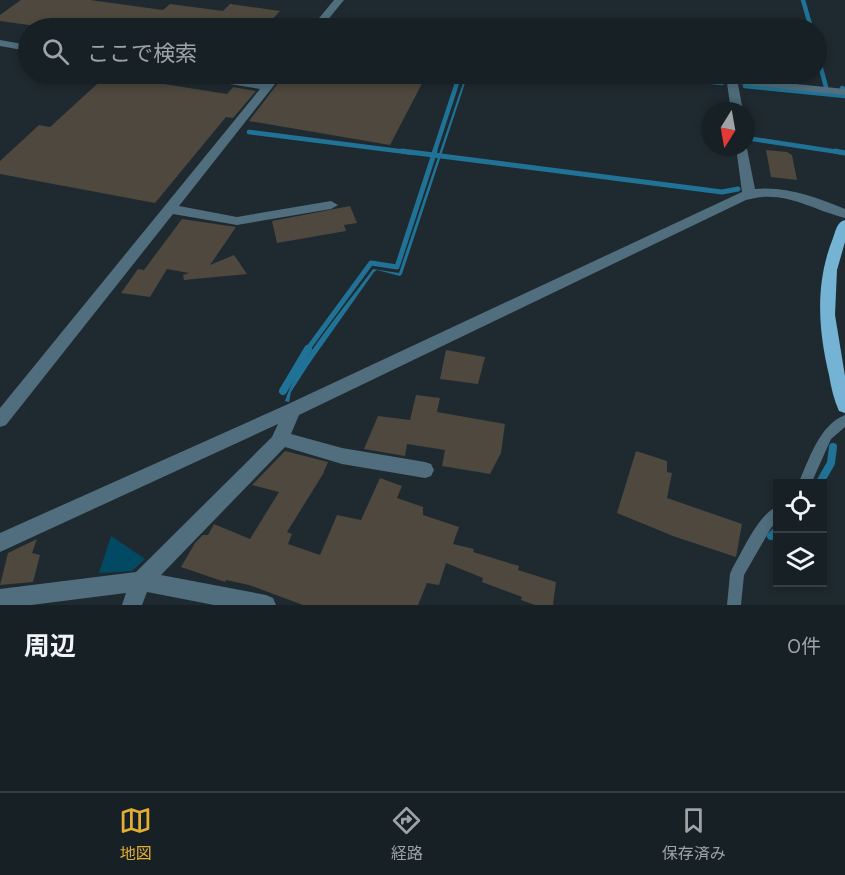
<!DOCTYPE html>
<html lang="ja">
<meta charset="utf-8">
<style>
:root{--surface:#172024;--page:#242d31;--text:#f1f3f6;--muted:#9ea3a6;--line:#363e41;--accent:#e4ae35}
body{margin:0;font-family:"DM Sans","Noto Sans JP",sans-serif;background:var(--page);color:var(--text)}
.controls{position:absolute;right:18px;bottom:18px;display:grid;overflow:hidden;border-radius:0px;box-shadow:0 3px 9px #0003}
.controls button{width:54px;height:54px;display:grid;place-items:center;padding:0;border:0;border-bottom:2px solid var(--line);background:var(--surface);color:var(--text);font:30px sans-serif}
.compass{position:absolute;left:701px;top:102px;width:54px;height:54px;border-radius:50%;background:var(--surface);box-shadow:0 3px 9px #0003;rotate:191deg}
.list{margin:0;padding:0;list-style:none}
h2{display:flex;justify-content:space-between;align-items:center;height:78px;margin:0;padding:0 24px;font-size:26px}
h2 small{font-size:20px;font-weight:400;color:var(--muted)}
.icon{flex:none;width:33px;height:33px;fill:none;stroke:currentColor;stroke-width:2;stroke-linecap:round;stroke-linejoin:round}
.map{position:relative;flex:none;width:845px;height:605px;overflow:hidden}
.search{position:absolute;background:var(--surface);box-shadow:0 3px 9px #0003;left:18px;right:18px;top:18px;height:66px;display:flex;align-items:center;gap:15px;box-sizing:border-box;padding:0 21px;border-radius:33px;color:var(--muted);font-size:22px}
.sheet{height:186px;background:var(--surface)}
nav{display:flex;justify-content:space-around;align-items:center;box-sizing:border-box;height:84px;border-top:2px solid var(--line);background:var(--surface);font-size:16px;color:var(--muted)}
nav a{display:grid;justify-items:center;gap:3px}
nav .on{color:var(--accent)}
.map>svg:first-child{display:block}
.green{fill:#024963}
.water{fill:#207396}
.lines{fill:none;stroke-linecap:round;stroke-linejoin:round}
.stream-far2{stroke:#207396;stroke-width:4.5}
.stream-far1{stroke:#207396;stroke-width:5}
.stream{stroke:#207396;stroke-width:8}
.building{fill:#4e483e}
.service{fill:#506e7d;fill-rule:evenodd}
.minor{fill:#506e7d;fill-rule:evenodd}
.primary{fill:#74b3d3;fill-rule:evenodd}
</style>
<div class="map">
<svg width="845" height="605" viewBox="0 0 845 605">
<rect width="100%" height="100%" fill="#1f2a30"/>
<path class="green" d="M111 536 145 559 132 571 99 573Z"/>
<path class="water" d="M466 74H468L402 274 400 276 377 270 374 272 309 364 291 392 289 402 285 401C298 360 347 305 373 269L399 273Z"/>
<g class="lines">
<g class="stream-far2">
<path d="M803 0 811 28"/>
<path d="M816 50 826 87"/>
<path d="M634 74 722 83"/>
<path d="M745 86 845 96 842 88 845 89"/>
<path d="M249 132 414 153"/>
<path d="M753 139 845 153"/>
<path d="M434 153 460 74"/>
</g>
<g class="stream-far1">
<path d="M402 151 722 192 738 189"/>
<path d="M835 151 845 153"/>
<path d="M307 350 371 263 397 267 435 151"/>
</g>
<g class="stream">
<path d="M283 391 308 349"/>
<path d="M819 484 831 463 833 447"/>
<path d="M771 536 778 529"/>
</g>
</g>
<g class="building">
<path d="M21 0H90L163 10 170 4 223 11 230 4 280 11 264 28H51L0 21V15Z"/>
<path d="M285 74H406L426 76 390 145 249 121Z"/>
<path d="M107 75 227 94 233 87 256 91 233 118 226 117 155 203 0 174V161L39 125 50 127Z"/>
<path d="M766 150 787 152 792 155 797 180 771 177Z"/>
<path d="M350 206 357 223 344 225 346 231 277 243 272 221Z"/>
<path d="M182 219 236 227 210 265 234 255 247 274 184 280 183 275 189 273 167 269 150 297 121 293 138 269 144 270Z"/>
<path d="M446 350 485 357 478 384 440 379Z"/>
<path d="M416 395 440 398 437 412 505 424 501 453 490 474 442 466 445 450 407 444 405 456 364 449 378 416 410 420Z"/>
<path d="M285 451 328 462 323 474 287 532 292 534 288 544 320 555 337 515 361 520 380 478 402 486 397 498 423 507V515L459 527 453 544 474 549 473 552 519 566 518 570 556 582 553 605H535L521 600 522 597 482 582 483 578 446 563 439 585 427 583 418 605H303L249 585 226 580 225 582 181 567 195 543 203 535H208L214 524 250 539 279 492 252 485Z"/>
<path d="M636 451 667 461V472L672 473 667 498 742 524 736 557 673 536 617 513Z"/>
<path d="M37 539 32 553 40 555 33 582 0 585 8 553Z"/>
</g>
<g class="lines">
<g class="service">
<path d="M845 415V427L831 439 811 484H798C809 460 819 425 845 415Z"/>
<path d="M778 506V521L771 528 744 575 741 605H727L730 574 732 569C743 551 758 514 778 506Z"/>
</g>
<g class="minor">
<path d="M334 0H344L321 28H311Z"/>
<path d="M0 40 28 45V51L0 46Z"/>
<path d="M181 74H203L265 83 273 74H283L179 206 237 217 331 201 338 205 331 209 237 225 173 214 6 425 0 427V408L260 89 186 77Z"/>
<path d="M665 74H697L845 89V95L738 84 743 111H731L727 83 670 77Z"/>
<path d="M746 144 755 189C787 186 815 197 845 209V218C810 209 783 189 746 200L299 415 291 434 342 448 425 462 431 464 434 470 431 476 425 478 342 464 285 447 161 575 266 595 273 598 276 605H214L147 592 142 605H122L126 593 31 605H0V589L136 572 272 437 278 424 0 552V533L286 405 742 192 736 147H746Z"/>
</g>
<path class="primary" d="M845 220V242L837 270 835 315 845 376V413L839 411C834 400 831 387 829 375 818 329 815 283 833 238 836 230 837 222 845 220Z"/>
</g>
</svg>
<div class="controls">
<button><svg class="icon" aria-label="locate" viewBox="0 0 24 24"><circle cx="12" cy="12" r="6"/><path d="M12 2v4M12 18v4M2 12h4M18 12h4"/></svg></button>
<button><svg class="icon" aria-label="layers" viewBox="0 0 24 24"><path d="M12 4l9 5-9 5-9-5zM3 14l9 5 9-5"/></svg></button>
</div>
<svg class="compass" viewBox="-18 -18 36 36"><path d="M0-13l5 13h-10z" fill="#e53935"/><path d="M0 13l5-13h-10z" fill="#9ea3a6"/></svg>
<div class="search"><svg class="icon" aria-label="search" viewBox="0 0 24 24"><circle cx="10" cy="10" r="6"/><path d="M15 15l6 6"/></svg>ここで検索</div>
</div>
<section class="sheet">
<h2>周辺<small>0件</small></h2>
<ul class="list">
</ul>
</section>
<nav>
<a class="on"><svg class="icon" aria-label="map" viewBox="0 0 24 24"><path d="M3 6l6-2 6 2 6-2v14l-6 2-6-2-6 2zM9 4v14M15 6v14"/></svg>地図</a>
<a><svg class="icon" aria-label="directions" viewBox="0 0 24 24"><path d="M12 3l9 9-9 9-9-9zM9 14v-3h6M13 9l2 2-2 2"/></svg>経路</a>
<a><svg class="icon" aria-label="saved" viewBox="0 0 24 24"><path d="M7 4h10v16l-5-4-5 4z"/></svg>保存済み</a>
</nav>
